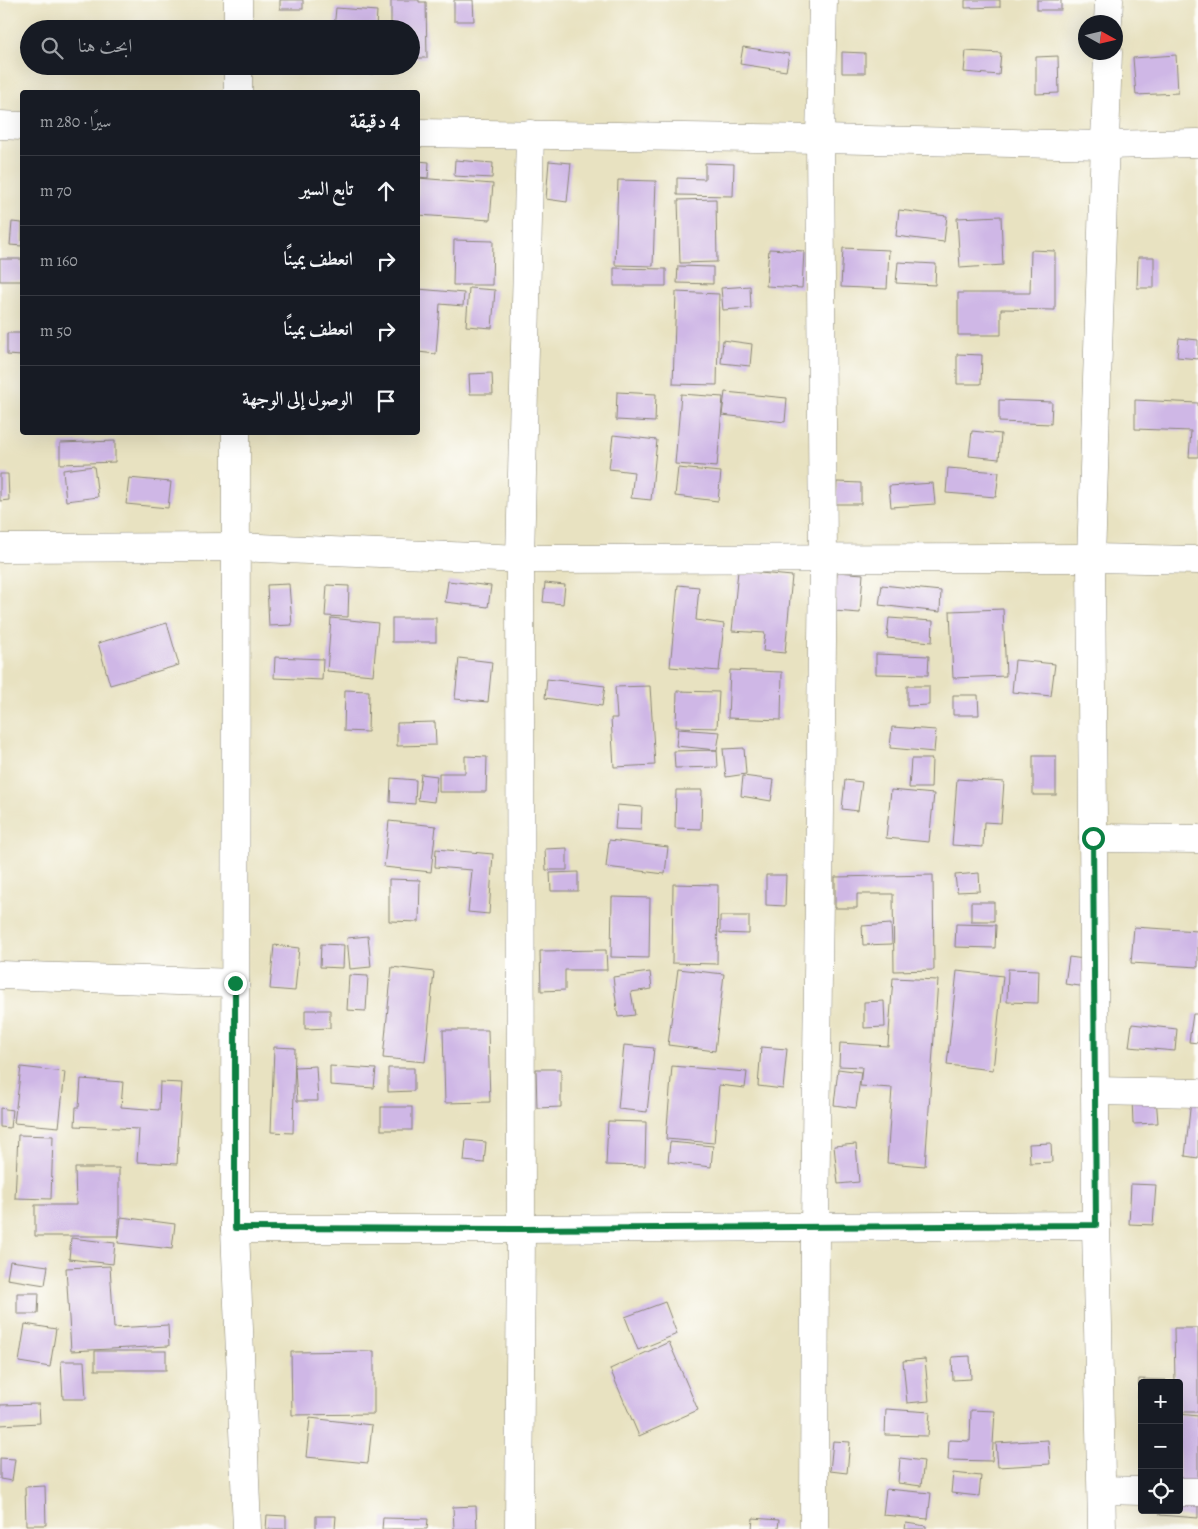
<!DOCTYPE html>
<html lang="ar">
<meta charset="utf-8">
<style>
:root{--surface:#171b24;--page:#242831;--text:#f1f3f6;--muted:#9ea1a6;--line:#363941}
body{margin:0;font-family:Alegreya,Amiri,serif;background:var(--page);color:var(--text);direction:rtl}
.controls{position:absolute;right:15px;bottom:15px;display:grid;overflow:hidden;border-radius:5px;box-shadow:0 5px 20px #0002}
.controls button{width:45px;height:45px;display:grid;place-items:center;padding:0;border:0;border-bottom:1px solid var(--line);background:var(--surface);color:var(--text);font:25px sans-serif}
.compass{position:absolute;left:1078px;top:15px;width:45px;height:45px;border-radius:50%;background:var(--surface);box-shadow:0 5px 20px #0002;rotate:98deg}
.stop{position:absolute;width:15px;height:15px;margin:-11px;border:4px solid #0b8043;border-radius:50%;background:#fff}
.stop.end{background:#0b8043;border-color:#fff;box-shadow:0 1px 5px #0008}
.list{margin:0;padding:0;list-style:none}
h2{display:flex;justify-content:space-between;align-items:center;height:65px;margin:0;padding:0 20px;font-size:21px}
h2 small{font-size:16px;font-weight:400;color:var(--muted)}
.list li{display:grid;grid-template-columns:32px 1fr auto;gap:15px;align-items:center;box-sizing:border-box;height:70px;padding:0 20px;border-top:1px solid var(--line)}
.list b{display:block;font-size:19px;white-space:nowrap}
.list em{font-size:16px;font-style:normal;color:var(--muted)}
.icon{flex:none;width:28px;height:28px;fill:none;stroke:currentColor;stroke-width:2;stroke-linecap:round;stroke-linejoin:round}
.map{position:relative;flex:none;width:1198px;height:1529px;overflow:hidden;direction:ltr}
.search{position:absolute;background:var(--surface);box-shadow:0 5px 20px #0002;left:20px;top:20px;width:400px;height:55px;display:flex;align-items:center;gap:12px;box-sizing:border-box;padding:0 18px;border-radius:28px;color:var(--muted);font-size:19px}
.panel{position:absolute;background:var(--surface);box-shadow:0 5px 20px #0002;left:20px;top:90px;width:400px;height:345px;border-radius:5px;direction:rtl}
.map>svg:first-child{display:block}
.building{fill:#cfb7e6}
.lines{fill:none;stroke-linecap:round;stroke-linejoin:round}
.street-casing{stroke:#8a8676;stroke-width:29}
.street{stroke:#fff;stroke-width:28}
.route{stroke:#0b8043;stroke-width:6}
</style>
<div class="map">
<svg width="1198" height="1529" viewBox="0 0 1198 1529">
<rect width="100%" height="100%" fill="#fdfcf7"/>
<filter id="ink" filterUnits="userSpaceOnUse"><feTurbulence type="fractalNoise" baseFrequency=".02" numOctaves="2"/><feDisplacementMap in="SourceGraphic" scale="10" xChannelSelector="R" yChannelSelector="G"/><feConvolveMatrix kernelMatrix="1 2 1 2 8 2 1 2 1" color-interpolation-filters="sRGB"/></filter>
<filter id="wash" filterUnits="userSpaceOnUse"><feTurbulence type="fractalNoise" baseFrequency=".0096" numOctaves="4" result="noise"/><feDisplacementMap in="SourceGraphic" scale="20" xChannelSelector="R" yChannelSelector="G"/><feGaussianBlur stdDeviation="1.12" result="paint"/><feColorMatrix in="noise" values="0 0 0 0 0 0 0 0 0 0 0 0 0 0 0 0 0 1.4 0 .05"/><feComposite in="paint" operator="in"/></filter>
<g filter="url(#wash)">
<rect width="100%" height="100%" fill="#e8e2c1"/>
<g id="blocks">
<g class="building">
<rect x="280" y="0" width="23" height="9"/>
<path d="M391 0H419V2H426L427 58H411V29H391Z"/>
<path d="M454 0H473L474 21H454Z"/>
<path d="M965 0H1000V7L965 8Z"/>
<rect x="1037" y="0" width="24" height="10"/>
<path d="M336 8 377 11 376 29H334Z"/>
<path d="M743 47 789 54 786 71 740 64Z"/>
<path d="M966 51 1001 53 999 75 964 72Z"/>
<path d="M842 52 865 53V73H842Z"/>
<path d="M1176 55 1178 93 1136 95 1133 58Z"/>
<path d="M1058 56 1059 93 1036 94V57Z"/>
<path d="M331 66H373V74L330 70Z"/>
<path d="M455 160 493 163 492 178 454 176Z"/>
<path d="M418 161 429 162 428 178 418 177Z"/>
<path d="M549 161 571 163 567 202 546 199Z"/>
<path d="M705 163 734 164 733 196 677 195V178L705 179Z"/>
<path d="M418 178 493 184 490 220 418 215Z"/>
<path d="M618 180 656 181 653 266 615 265Z"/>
<path d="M716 199 717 262 680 263 678 200Z"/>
<path d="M899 210 947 216 944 242 896 236Z"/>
<path d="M1001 216 1003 265 960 268 957 218Z"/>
<path d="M12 222 22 223V246L10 245Z"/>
<path d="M454 240 493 241 492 285H453Z"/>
<path d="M843 248 889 250 887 289 841 287Z"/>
<path d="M769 249 804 251 802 288 766 286Z"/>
<path d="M1031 250 1055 251V310L1001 309V335H958V293H1030Z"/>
<path d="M1138 257H1154V288H1137Z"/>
<rect x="0" y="259" width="22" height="22"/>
<path d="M898 262 936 264 935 285 896 283Z"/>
<path d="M678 266 713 267V284L677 283Z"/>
<path d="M614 268 666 269V286H614Z"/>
<path d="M750 286 751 308 723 310 721 288Z"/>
<path d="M469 288 495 290 492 328 466 326Z"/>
<path d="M418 289 464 293 463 306 440 304 436 354 418 352Z"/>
<path d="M676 292 719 294 717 385 673 384Z"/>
<path d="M7 333H22V356L7 355Z"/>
<path d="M1179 338 1198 340V359L1177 357Z"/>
<path d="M723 340 752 344 750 366 721 363Z"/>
<path d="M957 354 982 355 981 384H957Z"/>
<path d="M492 373 493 394H470L469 374Z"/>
<path d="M617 392 656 394 655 422 616 420Z"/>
<path d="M725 392 787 398 785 422 722 415Z"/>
<path d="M681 394 723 397 717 467 675 464Z"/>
<path d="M999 400 1052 402 1051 424 999 422Z"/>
<path d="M1135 400 1198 403V457H1189L1191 431 1135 429Z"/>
<path d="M972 431 1001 434 999 459 969 456Z"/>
<path d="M613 435 657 440 651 500 631 498 634 472 609 469Z"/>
<path d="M115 441V462L60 464V443Z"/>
<path d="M94 466 98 497 66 501 63 470Z"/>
<path d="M678 468 721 472 718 501 675 496Z"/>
<path d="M948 468 999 472 996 497 946 493Z"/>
<path d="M0 474H8L9 500 0 501Z"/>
<path d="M129 478 171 482 168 508 126 504Z"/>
<path d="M837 482 861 483V504H836Z"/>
<path d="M933 483 935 504 891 507 889 486Z"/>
<path d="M738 571 792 576 785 653 763 651 765 633 732 631Z"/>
<path d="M837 572 863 574 860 613 834 611Z"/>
<path d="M448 581 491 586 488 607 445 602Z"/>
<path d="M545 583 565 585 563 604 543 602Z"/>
<path d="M289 584 292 625 269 626 267 585Z"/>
<path d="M327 585 349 586 348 617 325 616Z"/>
<path d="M678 585 699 587 696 620 724 624 719 671 670 667Z"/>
<path d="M882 585 941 591 940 612 879 605Z"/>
<path d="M1003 609 1006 676 953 678 950 611Z"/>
<path d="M331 618 378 623 373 675 327 671Z"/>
<rect x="392" y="618" width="44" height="24"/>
<path d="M889 618 933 621 932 642 887 638Z"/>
<path d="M167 623 179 665 110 685 98 643Z"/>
<path d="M876 654 929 656 928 675 876 674Z"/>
<path d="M275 657 323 659 322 680 274 678Z"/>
<path d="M459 658 492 662 488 702 455 699Z"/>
<path d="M1015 660 1055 664 1051 696 1012 692Z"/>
<path d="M730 670 782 672 781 720 728 718Z"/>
<path d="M547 679 605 686 602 706 545 698Z"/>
<path d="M650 686 655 765 614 767 611 718H617L615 687Z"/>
<path d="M907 686H929V705L907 706Z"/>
<path d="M345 690 369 691 368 732 344 731Z"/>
<path d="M677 691 719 692 717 728 676 727Z"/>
<path d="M953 695H978L979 715H953Z"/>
<path d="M435 722 436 745 397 746V723Z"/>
<path d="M892 727 936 730 934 752 890 748Z"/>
<path d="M678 729 720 732 717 750 718 767 675 768 674 751 717 750 676 746Z"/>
<path d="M744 748 746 774 726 777 723 749Z"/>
<path d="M465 756 487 757 486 792H439V773H465Z"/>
<rect x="1033" y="756" width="23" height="39"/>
<path d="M911 759H932L931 788H909Z"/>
<path d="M421 774 437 776 434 802 418 800Z"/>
<path d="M743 776 774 780 771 801 741 796Z"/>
<path d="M391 778 416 780 415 804 390 802Z"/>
<path d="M957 779 1004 782 1001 823 984 822 983 847 952 845Z"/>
<path d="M845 780 862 782 858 811 842 809Z"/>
<path d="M676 790H702L701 829 675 828Z"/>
<path d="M891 790 934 794 929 842 886 838Z"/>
<path d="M617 805 642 807 641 830 615 829Z"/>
<path d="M389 821 436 826 431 872 384 867Z"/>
<path d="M609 840 668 847 665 874 606 867Z"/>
<path d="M567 848V870H546L545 849Z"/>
<path d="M436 849 493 854 489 914 468 912 472 870 435 867Z"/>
<path d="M578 872V891H551L550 873Z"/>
<path d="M979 873 980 891 957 892 955 875Z"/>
<path d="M766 875H786L785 906 766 905Z"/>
<path d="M933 875 934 970 894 971 893 894H857V908H835V877Z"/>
<path d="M389 879 420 880 419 922 389 921Z"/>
<path d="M673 884 718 885 717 964 672 963Z"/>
<path d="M612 897 650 898 649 958 611 957Z"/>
<rect x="971" y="902" width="23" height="19"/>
<path d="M720 916H749V934L720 933Z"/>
<path d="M891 924 892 944 863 945 862 926Z"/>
<path d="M956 924 996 925 995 948 955 947Z"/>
<path d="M1134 927 1198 931V967L1131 963Z"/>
<path d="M368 936 371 967 350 969 347 938Z"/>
<path d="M321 944 344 945 343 968 320 967Z"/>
<path d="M274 945 299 948 295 991 270 989Z"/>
<path d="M606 950 607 970H565V990L541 991 540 951Z"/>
<path d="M1069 957 1092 960 1087 987 1065 984Z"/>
<path d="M392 967 434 972 425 1062 383 1058Z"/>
<path d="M678 969 724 974 715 1051 668 1045Z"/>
<path d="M1008 969 1039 970 1038 1003 1007 1002Z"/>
<path d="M957 971 1003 976 993 1070 947 1065Z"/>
<path d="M650 972 652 989 631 992 635 1015 618 1017 613 977Z"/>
<path d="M349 975 368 976 366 1011 347 1010Z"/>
<path d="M893 978 938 980 925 1166 887 1163 892 1088 860 1086 862 1067 839 1066 840 1043 888 1046Z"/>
<path d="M884 1001 885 1027 864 1028V1002Z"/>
<path d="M305 1010H330V1028L305 1029Z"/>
<path d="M1193 1014H1198V1043L1189 1042Z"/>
<path d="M1132 1024 1177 1029 1175 1051 1129 1047Z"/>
<path d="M443 1030H488L490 1102 445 1103Z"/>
<path d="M624 1045 654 1048 647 1112 618 1109Z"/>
<path d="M274 1047 295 1048 293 1133 271 1132Z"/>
<path d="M761 1047 787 1049 783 1089 758 1086Z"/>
<path d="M316 1066 318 1101H297L295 1067Z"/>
<path d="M330 1066 376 1069 374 1088 330 1085Z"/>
<path d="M672 1066 747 1072 745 1088 719 1085 714 1143 666 1139Z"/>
<path d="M21 1067 65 1072 59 1127 14 1123Z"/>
<path d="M388 1068H414V1091L388 1092Z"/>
<path d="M536 1069H561V1107L537 1108Z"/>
<path d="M838 1069 861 1072 856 1108 834 1105Z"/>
<path d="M81 1079 123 1082 121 1107 159 1110 160 1082 182 1083 177 1164 137 1162 139 1129 75 1126 76 1107H79Z"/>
<path d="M1156 1097 1158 1123 1133 1124 1132 1098Z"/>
<path d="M1191 1100 1198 1101V1158L1185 1156Z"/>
<rect x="381" y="1107" width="31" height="23"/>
<path d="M0 1108 12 1110 10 1128 0 1127Z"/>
<path d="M608 1121 646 1122 645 1166 606 1165Z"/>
<path d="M18 1135 53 1136 51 1199 15 1198Z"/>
<path d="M466 1140 486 1142 484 1163 464 1161Z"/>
<path d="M670 1142 713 1146 711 1167 668 1162Z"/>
<path d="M1051 1143 1052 1162 1030 1163 1029 1144Z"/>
<path d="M856 1144 859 1182 838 1184 834 1146Z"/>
<path d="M75 1168H119V1236H35V1205H76Z"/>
<path d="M1131 1184 1156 1185 1153 1225 1129 1224Z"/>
<path d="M121 1217 175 1224 172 1249 118 1243Z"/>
<path d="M71 1238 115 1243 113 1264 69 1259Z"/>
<path d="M10 1261 48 1266 45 1285 7 1279Z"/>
<path d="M110 1266 114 1328 168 1325 169 1346 71 1351 66 1268Z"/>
<path d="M17 1293H39L38 1314H17Z"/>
<path d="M665 1302 677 1334 638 1350 625 1317Z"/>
<path d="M25 1324 56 1329 50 1367 19 1362Z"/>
<path d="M1174 1328H1198V1412H1179V1383H1175Z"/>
<path d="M669 1342 698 1410 639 1436 610 1369Z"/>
<rect x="95" y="1351" width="71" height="19"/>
<path d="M374 1351V1414L292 1415 291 1352Z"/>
<path d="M970 1356 971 1379 953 1380 952 1357Z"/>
<path d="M925 1359 929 1401 907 1403 903 1361Z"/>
<path d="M61 1361H84L86 1399H63Z"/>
<path d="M1139 1379 1166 1380V1383H1142V1399H1138Z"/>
<path d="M39 1404 40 1423 0 1425V1405Z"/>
<path d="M886 1409 930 1412 928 1436 885 1435Z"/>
<path d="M971 1410 995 1411 992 1461 948 1460 949 1440 970 1441Z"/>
<path d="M1179 1414 1198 1416V1518L1160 1515V1510H1179Z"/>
<path d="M310 1418 372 1425 368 1463 306 1457Z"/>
<path d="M1048 1440 1050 1464 998 1467 996 1443Z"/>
<path d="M833 1441 850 1442 847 1473 830 1471Z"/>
<path d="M0 1458 15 1459 12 1481 0 1479Z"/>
<path d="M900 1458 924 1461 921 1486 898 1483Z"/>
<path d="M953 1473 981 1476 979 1496 951 1493Z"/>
<path d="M45 1486 46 1525H26L25 1487Z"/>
<path d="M886 1489 931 1493 928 1519 883 1515Z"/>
<path d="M476 1506 477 1529H454L453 1507Z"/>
<path d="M267 1515 286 1516V1529H266Z"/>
<path d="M316 1516H336L335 1529H316Z"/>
<path d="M383 1518 428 1519 427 1529H382Z"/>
<path d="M753 1518 779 1520 778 1529H752Z"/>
<path d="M906 1523 926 1526V1529H905Z"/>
</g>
</g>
</g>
<g filter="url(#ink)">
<use href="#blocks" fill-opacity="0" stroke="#8a8676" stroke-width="1"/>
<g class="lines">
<defs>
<g id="street">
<path d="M1108 22 1109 0"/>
<path d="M238 29V0"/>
<path d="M238 92V66"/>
<path d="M0 125 22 126"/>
<path d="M418 133 820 139 1105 145 1198 143"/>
<path d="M236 432 235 1229 247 1529"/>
<path d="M0 548 235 547 520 559 1091 558 1198 560"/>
<path d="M1093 838 1198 839"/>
<path d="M0 975 235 983"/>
<path d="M1095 1091 1198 1093"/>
<path d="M235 1229H521L1096 1225"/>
<path d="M1102 1490 1142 1491"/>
<path d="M1179 1492H1198"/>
<path d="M519 1529 521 1229 520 559 530 134"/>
<path d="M814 1529 815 1228 823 559 820 139 823 0"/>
<path d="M1102 1529 1096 1225 1091 558 1108 52"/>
</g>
</defs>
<use href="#street" class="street-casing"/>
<use href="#street" class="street"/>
</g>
</g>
<g class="lines" filter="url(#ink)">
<path class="route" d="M235 983V1228L521 1229 1096 1225 1093 838"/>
</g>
</svg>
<div class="controls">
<button>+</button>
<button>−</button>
<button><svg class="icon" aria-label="locate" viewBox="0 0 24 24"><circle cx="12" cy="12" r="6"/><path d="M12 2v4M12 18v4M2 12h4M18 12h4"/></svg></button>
</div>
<svg class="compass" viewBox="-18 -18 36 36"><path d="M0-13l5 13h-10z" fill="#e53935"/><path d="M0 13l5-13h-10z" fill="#9ea1a6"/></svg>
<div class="stop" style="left:1093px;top:838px"></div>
<div class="stop end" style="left:235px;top:983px"></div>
<div class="search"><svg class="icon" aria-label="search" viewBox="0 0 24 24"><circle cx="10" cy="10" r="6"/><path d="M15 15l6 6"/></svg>ابحث هنا</div>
<section class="panel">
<h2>4 دقيقة<small>سيرًا · 280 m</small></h2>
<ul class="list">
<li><svg class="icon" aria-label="ahead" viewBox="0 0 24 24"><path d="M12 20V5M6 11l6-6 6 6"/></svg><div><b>تابع السير</b></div><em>70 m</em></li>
<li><svg class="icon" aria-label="right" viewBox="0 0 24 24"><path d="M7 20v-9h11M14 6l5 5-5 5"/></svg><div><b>انعطف يمينًا</b></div><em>160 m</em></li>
<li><svg class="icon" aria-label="right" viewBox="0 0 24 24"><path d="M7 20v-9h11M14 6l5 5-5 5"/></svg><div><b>انعطف يمينًا</b></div><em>50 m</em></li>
<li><svg class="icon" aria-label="arrive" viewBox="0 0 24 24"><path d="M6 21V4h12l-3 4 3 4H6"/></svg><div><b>الوصول إلى الوجهة</b></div></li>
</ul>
</section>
</div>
